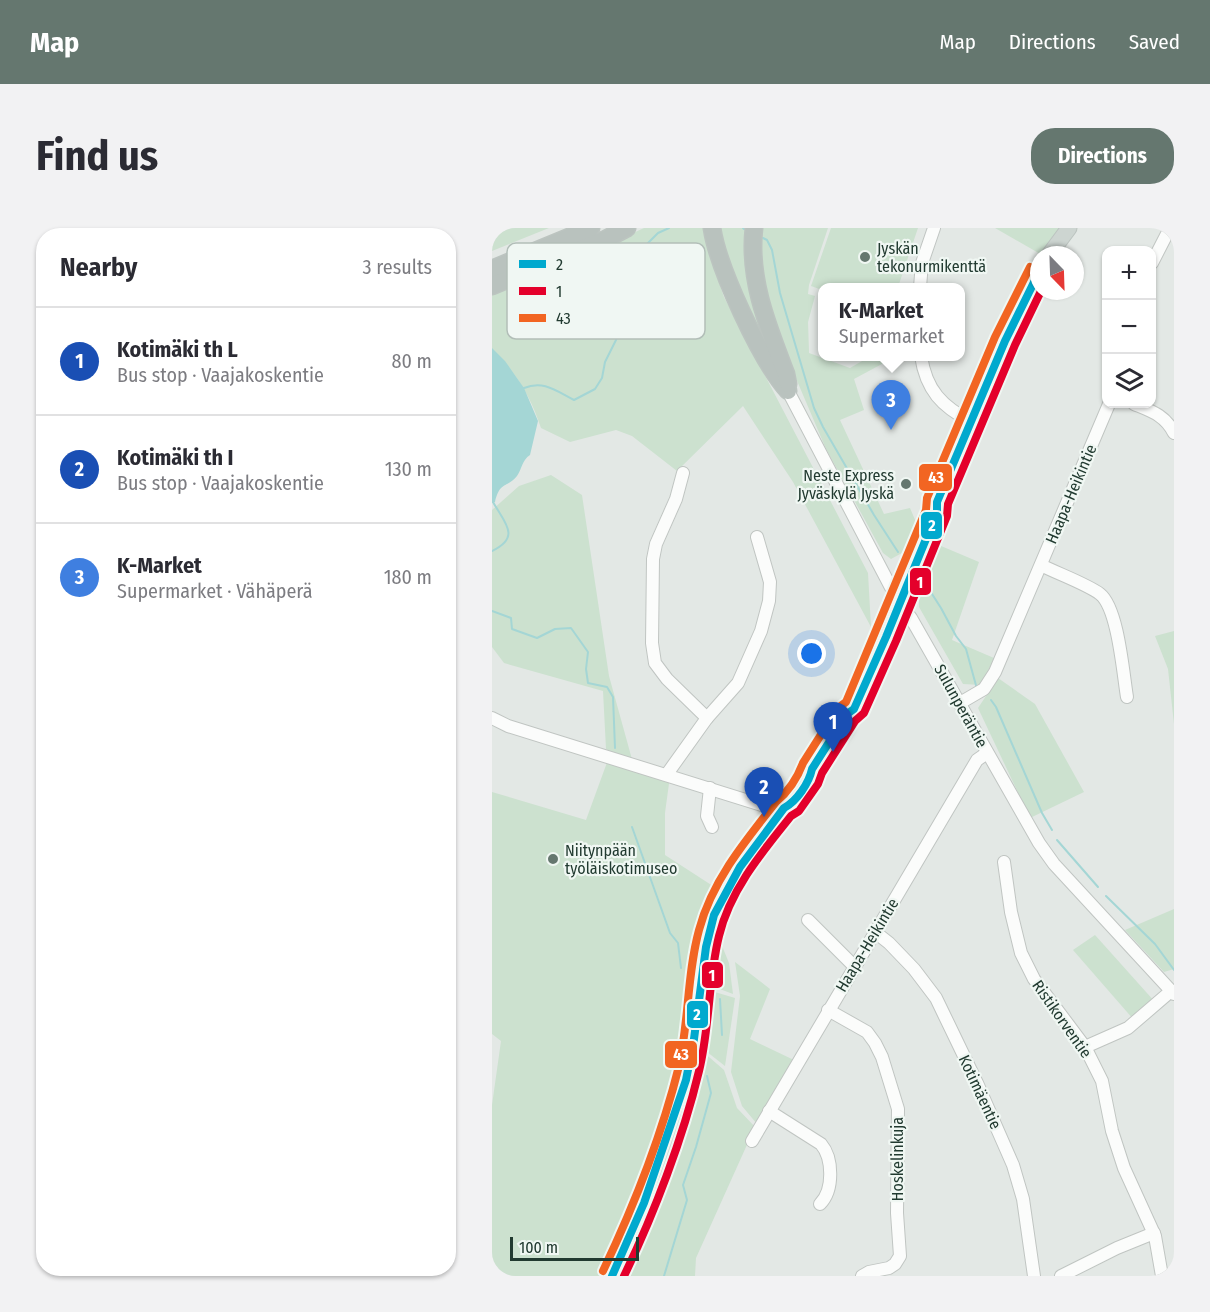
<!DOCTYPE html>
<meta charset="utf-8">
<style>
:root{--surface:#fff;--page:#f2f2f3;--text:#2b2b33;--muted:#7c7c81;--line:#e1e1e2;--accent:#65776f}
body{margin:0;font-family:"Fira Sans Condensed",sans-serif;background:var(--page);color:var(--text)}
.controls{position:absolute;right:18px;top:18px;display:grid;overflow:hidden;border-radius:12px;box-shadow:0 2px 4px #0004}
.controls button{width:54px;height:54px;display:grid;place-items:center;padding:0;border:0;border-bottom:2px solid var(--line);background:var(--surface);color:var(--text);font:30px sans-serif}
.compass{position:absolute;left:538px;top:18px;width:54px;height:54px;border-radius:50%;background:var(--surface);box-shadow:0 2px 4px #0004;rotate:157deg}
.scale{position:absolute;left:18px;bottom:15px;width:129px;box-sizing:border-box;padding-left:6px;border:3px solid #213a30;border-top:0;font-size:16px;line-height:21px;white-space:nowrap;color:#213a30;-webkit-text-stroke:4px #f0f7f3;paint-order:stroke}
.you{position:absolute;left:320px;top:426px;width:21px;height:21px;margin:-15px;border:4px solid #fff;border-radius:50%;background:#1a73e8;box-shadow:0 0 0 9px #1a73e833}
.badge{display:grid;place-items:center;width:39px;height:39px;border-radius:50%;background:var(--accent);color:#fff;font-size:20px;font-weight:700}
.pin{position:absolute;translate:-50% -50px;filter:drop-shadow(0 2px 3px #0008)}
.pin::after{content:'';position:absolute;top:32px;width:21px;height:18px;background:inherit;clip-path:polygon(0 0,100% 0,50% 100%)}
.popup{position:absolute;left:326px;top:55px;width:147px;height:78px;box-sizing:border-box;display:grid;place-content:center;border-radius:12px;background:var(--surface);filter:drop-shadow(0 2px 4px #0005);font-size:20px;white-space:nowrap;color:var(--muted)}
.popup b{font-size:22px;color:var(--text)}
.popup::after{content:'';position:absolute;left:50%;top:100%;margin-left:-12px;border:12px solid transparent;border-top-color:var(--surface)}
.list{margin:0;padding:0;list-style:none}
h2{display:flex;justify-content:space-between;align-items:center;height:78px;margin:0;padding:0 24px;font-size:26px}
h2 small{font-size:20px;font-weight:400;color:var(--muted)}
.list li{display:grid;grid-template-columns:39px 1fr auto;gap:18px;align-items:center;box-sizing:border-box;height:108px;padding:0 24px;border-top:2px solid var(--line)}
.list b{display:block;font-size:22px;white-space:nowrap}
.list p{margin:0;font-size:20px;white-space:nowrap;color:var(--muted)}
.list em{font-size:20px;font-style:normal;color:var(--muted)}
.icon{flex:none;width:33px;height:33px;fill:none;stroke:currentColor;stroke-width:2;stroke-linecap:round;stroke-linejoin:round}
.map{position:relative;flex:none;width:682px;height:1048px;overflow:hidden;border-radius:24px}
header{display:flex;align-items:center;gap:36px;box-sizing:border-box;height:84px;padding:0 30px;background:var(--accent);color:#fff}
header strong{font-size:28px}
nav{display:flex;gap:33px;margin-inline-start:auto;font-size:21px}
.intro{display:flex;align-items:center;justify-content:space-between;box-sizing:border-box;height:144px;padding:0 36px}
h1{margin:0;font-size:42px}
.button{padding:15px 27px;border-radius:24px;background:var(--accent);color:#fff;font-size:21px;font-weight:700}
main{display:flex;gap:36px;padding:0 36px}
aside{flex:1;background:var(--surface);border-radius:24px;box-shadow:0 2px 4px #0004}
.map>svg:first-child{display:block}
.green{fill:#cce1cf}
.water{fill:#a4d6d5}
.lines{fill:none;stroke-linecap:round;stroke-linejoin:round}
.stream{stroke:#a4d6d5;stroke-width:2}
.minor-casing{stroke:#c0c5c2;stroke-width:14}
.major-casing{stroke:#bcc4c0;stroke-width:17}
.highway-casing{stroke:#bcc4c0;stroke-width:19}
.minor{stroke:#fbfcfb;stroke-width:12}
.major{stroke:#cdd5d1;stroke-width:15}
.highway{stroke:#b9c2be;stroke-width:16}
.bus-1-casing{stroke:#f0f7f3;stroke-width:12}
.bus-2-casing{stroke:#f0f7f3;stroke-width:12}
.bus-3-casing{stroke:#f0f7f3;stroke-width:12}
.bus-1{stroke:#00a9ce;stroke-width:8}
.bus-2{stroke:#e4002b;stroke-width:8}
.bus-3{stroke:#f26522;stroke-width:8}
.poi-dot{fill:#65776f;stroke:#f0f7f3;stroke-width:2}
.labels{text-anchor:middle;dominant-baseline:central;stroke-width:4.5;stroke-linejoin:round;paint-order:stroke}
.poi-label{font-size:16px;fill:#213a30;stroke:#f0f7f3;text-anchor:start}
.street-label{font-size:16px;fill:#213a30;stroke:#f0f7f3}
.key{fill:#f0f7f3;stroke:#b2beb8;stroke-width:1.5}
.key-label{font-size:16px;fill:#213a30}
.line-badge{stroke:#f0f7f3;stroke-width:2}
.badge-label{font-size:16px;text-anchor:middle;font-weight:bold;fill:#fff}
</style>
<header>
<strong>Map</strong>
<nav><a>Map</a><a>Directions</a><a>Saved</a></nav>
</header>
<div class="intro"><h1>Find us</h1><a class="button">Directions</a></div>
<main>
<aside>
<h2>Nearby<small>3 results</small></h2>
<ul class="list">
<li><span class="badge" style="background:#1a4fb4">1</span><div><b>Kotimäki th L</b><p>Bus stop · Vaajakoskentie</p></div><em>80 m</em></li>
<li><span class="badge" style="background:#1a4fb4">2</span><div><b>Kotimäki th I</b><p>Bus stop · Vaajakoskentie</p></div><em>130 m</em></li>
<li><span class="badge" style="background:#3f7fe0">3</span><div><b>K-Market</b><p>Supermarket · Vähäperä</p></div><em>180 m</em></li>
</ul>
</aside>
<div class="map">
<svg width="682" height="1048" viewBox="0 0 682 1048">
<rect width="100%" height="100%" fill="#e3e8e5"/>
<g class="green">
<path d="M0 0H57L0 23Z"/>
<path d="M152 0H215L217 13 215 20 232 69 376 345 379 399 301 254 251 178 185 243 140 208 124 202 78 214 49 200C39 169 24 144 0 121V66L65 40Z"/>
<path d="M224 0H257L290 146 245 62Z"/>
<path d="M269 0H336L317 57 316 66 323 68 316 94 317 125 358 140 377 129H403L362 151 372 182 348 192 392 286 418 280 424 294 410 325 399 331 391 325 334 221 283 101 269 45 267 15Z"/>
<path d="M339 0H426L406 59H330V62L319 58Z"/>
<path d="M503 0H568L550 27Z"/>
<path d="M59 247 90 267 117 448 141 535 114 521 111 463 12 435 0 419V282L27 258Z"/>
<path d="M442 315 487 334 460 412 502 430 489 457 471 456 427 379V360Z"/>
<path d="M682 403V496L676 441 663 408Z"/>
<path d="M506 450 543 476 592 564 538 590 486 480Z"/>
<path d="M117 529 178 548 173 585V627L224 660 211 704 194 825 179 885 115 1048H0V877L9 813 0 806V564L94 592Z"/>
<path d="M682 681V741L672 744 633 702Z"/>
<path d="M603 707 663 774 642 792 581 722Z"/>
<path d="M226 708 237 735 241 766 217 757Z"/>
<path d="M243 734 278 761 258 811 304 833 265 896 250 878 239 844 248 768Z"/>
<path d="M216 762 243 770 233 838 210 820Z"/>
<path d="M210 823 232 842 245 880 263 899 204 1030 203 1048H131L140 1029 203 866Z"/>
</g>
<path class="water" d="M0 120 13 133 32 160 46 193 38 227C30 232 30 241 25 248 14 261 8 253 3 274L0 275Z"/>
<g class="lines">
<g class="stream">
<path d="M251 0 252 1"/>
<path d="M271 10 275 12 280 22 288 65 322 180 331 199 382 287 406 324"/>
<path d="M32 160C52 152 64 163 82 172L103 161 110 150 113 134 124 112 131 87 134 60 149 37 154 17 166 5 177 0"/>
<path d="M0 323C30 309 12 294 1 274"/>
<path d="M431 352 449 380 464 408 474 421 485 461"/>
<path d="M0 383 19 390 20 401 45 410 63 401 79 400 96 424 94 441 96 455 115 459 121 469 123 520"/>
<path d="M499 472 504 479 550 585 560 602"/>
<path d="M140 599 178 705 186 715 189 740"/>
<path d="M565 612 606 659"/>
<path d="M614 668 663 716 682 742"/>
<path d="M228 771 230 807"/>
<path d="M172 1048 195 972 191 957 204 919 219 865 215 848"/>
</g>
<defs>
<g id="minor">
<path d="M660 35 678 0"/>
<path d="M428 59 430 35 442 0"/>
<path d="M429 128C434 162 450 179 480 194"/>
<path d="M296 163 405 371 419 390 547 615 562 636 682 766"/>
<path d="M642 176C659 183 673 187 682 205"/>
<path d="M191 245 184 271 164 316 161 331 160 415 163 435 175 451 215 490"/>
<path d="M549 337C564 345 595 356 608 366 626 380 631 445 635 469"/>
<path d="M468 475 492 461 503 444 617 176"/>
<path d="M0 490 16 498 289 583"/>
<path d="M175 546 215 490 246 455 269 403 277 373 278 354 265 309"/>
<path d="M218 560 215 588 220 599"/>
<path d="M512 634 519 684 529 725 542 751 593 819 610 853 620 903 632 940 663 1008 670 1048"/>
<path d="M316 692 362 738"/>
<path d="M383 704 397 715 422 741 444 770 485 855 521 937 531 971 542 1048"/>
<path d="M336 782 375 804 383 815 390 829 406 881 405 985 408 1028 403 1036 397 1040 377 1044 370 1048"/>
<path d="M593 819 636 800 679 763"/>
<path d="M277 883 329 916C341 930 342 962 328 976"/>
<path d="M260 913 485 532 495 525"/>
<path d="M569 1048 625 1020 662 1005"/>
</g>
<g id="major">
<path d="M557 27 577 0"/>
<path d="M292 580 299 576 318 550 320 541 343 507 355 486 362 481 394 409 445 284V274L513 113 547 44"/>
<path d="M120 1048C139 1010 154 970 168 930 180 896 193 861 200 826 207 785 207 744 217 704 229 658 263 617 292 580L293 572"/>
</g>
<g id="highway">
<path d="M220 0C226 40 269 133 296 163"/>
<path d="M262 0C256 51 276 99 294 146L296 156"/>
<path d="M0 41 99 0"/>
<path d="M0 58 114 11 135 0"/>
</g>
</defs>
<use href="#minor" class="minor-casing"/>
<use href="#major" class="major-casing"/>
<use href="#highway" class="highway-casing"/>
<use href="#minor" class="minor"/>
<use href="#major" class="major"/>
<use href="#highway" class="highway"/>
<defs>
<path id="bus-1" d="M120 1048 152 975 194 852 202 811 214 719 222 687 248 639 292 580C305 573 317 555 320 541L355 486 362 481 394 409 445 284V274L513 113 547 44"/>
<path id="bus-2" d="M132 1048C162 986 191 910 207 843 218 799 216 752 227 708 238 662 270 624 299 588L307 583 326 556 330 545 363 493 372 485 404 413 455 288 456 276 523 117 549 63"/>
<path id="bus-3" d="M111 1043C141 980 170 906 187 838 197 793 195 746 207 702 220 653 253 613 284 574 297 563 305 551 311 535L346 480 354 474 434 282 435 270 503 109 538 39"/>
</defs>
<use href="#bus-1" class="bus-1-casing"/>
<use href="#bus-2" class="bus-2-casing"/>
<use href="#bus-3" class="bus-3-casing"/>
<use href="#bus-1" class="bus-1"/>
<use href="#bus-2" class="bus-2"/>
<use href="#bus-3" class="bus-3"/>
</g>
<g class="poi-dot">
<circle cx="373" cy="29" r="6"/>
<circle cx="414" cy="256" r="6"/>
<circle cx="61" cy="631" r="6"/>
</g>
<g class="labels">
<g class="poi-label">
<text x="385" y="20">Jyskän<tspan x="385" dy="18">tekonurmikenttä</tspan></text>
<text x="402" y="247" text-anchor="end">Neste Express<tspan x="402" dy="18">Jyväskylä Jyskä</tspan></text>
<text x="73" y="622">Niitynpään<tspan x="73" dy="18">työläiskotimuseo</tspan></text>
</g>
<g class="street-label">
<text transform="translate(579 266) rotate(-67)">Haapa-Heikintie</text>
<text transform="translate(469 478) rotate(61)">Sulunperäntie</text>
<text transform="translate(375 717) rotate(-59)">Haapa-Heikintie</text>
<text transform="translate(570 791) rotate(55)">Ristikorventie</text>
<text transform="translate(488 864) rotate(65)">Kotimäentie</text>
<text transform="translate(405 931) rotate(-90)">Hoskelinkuja</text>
</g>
</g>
<rect x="15" y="15" width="198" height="96" rx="9" class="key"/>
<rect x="27" y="32" width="27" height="8" fill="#00a9ce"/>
<rect x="27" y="59" width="27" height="8" fill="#e4002b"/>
<rect x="27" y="86" width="27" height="8" fill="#f26522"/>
<g class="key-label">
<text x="64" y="42">2</text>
<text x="64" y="69">1</text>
<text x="64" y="96">43</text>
</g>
<g class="line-badge">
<rect x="426" y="235" width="35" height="29" rx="6" fill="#f26522"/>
<rect x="428" y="283" width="23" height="29" rx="6" fill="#00a9ce"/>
<rect x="417" y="339" width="23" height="29" rx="6" fill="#e4002b"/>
<rect x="209" y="733" width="23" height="28" rx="6" fill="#e4002b"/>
<rect x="194" y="772" width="23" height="29" rx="6" fill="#00a9ce"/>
<rect x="172" y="812" width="34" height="29" rx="6" fill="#f26522"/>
</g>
<g class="badge-label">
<text x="444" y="255">43</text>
<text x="440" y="303">2</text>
<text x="428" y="360">1</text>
<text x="220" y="753">1</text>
<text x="205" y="792">2</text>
<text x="189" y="832">43</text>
</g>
</svg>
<div class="controls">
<button>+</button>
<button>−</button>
<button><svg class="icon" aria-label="layers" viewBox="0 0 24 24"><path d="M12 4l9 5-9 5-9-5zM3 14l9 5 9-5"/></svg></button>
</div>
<svg class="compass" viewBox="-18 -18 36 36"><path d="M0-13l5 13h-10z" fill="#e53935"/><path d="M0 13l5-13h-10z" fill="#7c7c81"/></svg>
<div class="scale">100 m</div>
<div class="you"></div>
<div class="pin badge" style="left:341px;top:524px;background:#1a4fb4">1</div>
<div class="pin badge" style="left:272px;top:589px;background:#1a4fb4">2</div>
<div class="pin badge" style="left:399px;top:202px;background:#3f7fe0">3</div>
<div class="popup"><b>K-Market</b>Supermarket</div>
</div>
</main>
